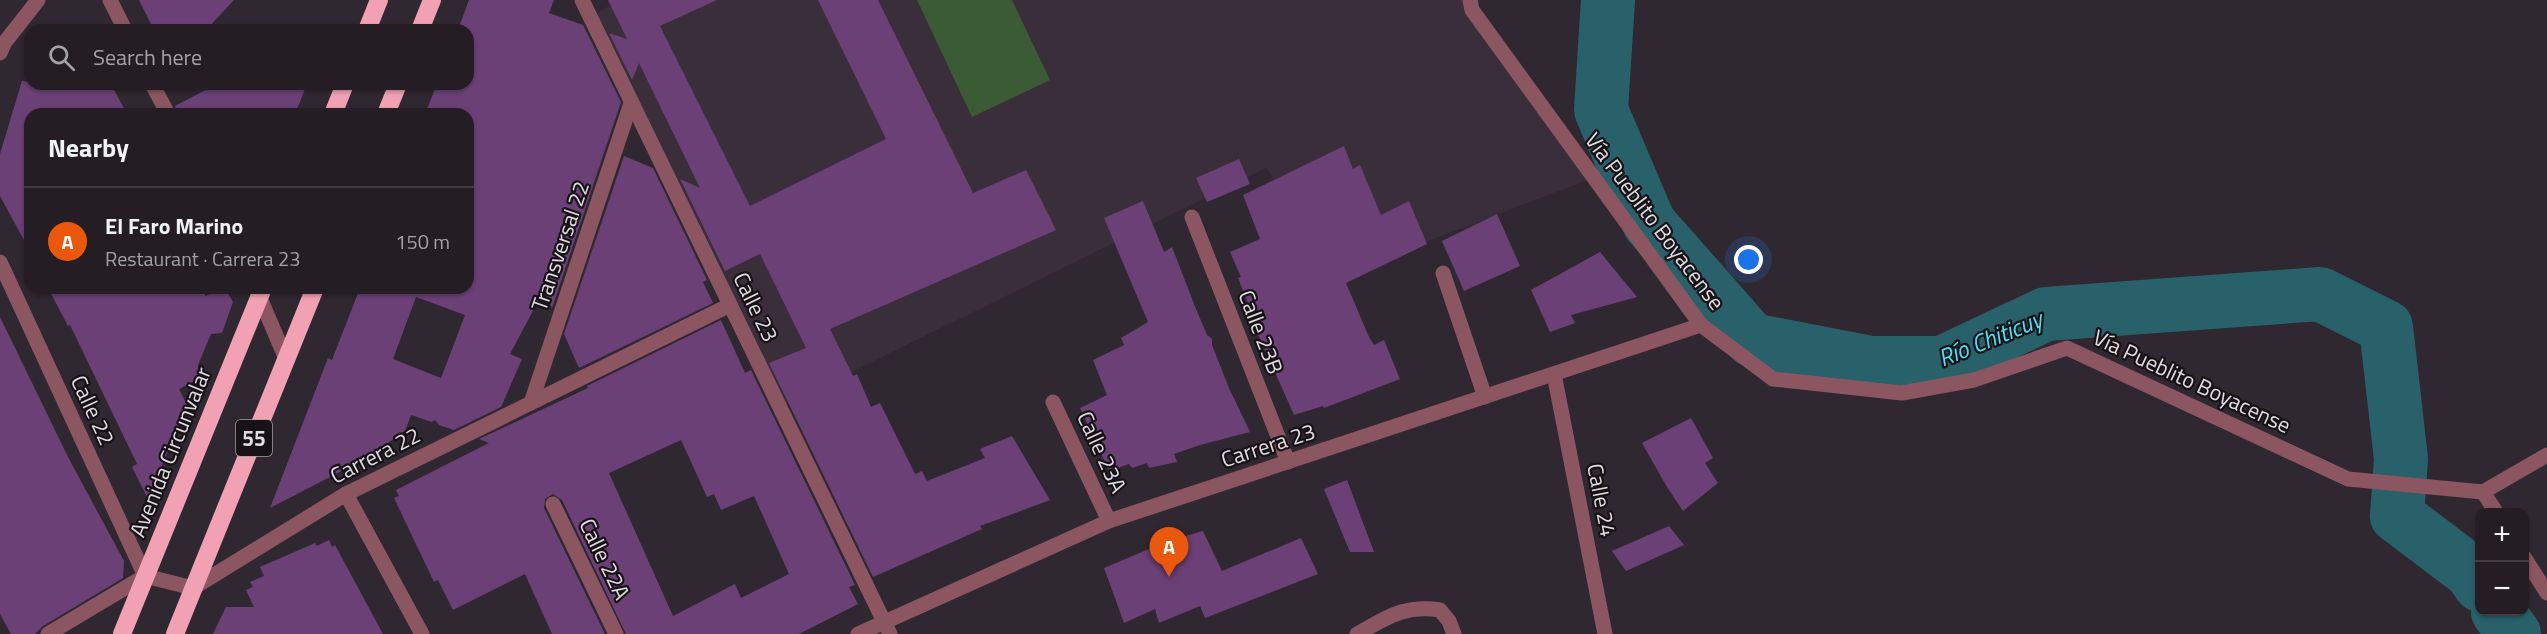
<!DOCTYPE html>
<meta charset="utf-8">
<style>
:root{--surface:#241e24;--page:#2c272c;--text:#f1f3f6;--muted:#a3a2a6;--line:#413c41;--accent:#ea580c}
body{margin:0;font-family:"Titillium Web",sans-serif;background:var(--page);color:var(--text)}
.controls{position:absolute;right:18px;bottom:18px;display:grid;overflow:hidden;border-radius:12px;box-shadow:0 2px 4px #0004}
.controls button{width:54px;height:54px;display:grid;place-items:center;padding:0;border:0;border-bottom:2px solid var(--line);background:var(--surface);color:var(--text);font:30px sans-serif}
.you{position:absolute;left:1749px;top:260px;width:21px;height:21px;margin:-15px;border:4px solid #fff;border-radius:50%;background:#1a73e8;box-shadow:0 0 0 9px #1a73e833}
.badge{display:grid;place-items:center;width:39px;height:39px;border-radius:50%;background:var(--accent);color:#fff;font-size:20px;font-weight:700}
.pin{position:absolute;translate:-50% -50px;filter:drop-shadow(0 2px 3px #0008)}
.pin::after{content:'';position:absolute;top:32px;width:21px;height:18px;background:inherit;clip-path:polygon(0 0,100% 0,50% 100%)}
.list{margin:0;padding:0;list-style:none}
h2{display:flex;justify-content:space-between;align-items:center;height:78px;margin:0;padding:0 24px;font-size:26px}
h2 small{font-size:20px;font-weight:400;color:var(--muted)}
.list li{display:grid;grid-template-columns:39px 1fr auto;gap:18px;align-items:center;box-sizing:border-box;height:108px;padding:0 24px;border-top:2px solid var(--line)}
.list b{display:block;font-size:22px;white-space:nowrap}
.list p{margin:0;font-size:20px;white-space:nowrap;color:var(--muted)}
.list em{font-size:20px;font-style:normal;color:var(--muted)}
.icon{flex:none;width:33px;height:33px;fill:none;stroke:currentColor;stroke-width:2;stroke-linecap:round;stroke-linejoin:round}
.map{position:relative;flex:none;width:2547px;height:634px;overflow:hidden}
.search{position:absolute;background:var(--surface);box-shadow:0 2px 4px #0004;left:24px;top:24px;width:450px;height:66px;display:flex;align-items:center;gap:15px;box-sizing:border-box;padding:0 21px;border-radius:18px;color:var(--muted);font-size:22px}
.panel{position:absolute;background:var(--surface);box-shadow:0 2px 4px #0004;left:24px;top:108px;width:450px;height:186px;border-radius:18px}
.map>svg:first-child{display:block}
.built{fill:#3a2e3b}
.green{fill:#3a5b33}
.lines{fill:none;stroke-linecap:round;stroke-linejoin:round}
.river{stroke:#29616a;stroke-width:54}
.building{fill:#6b4077;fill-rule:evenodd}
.lane{stroke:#8b5662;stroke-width:15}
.street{stroke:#8b5662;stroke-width:15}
.highway{stroke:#f1a1b3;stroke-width:18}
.labels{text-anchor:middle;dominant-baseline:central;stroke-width:4.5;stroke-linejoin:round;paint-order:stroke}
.shield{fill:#161216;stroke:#a39fa4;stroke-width:1.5}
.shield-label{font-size:21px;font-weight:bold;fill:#e0dbe1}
.street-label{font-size:22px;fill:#e0dbe1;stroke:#161216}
.water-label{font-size:24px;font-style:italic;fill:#44e3fa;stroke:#161216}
</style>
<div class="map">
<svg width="2547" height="634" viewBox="0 0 2547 634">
<rect width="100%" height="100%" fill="#302830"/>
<path class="built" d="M619 0H1472L1590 179 1344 273 1266 168 778 408 589 18Z"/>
<path class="green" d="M917 0H1012L1050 80 972 117Z"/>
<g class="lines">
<g class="river">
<path d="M1608 0 1601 110 1649 223 1752 340 1871 363H1942L2046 314 2320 294 2386 327 2401 459 2397 516 2471 572 2480 585"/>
<path d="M2498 612 2514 634"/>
</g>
</g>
<g class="building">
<path d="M139 0H234L206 30H154Z"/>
<path d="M469 0H554L549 13 583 25 621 102 552 308 544 290 510 354 522 359 501 407 454 430 439 425 435 420 432 422 411 415 405 431 382 447V450L270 508 328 358 332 360 360 288H468V114H425L437 84H468V30H458ZM416 297 465 315 441 378 393 359Z"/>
<path d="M608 0H717L660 26 750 206 886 139 818 0H878L973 193 1026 170 1056 230 830 329 853 376 857 374 871 407 880 403 915 474 922 471 927 481 985 458 980 449 1012 436 1050 500 980 526 982 529 873 577 769 363 806 348 760 254 725 271 680 179 700 188 639 63 632 80 609 33 627 39Z"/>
<path d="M22 81 30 82V84H111L127 114H30V251L0 196V154Z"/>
<path d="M217 84H307L295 114H178L175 106Z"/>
<path d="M1344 146 1353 169 1360 165 1381 215 1409 201 1427 244 1346 283 1369 337 1374 345 1384 340 1400 379 1324 408 1323 406 1294 415 1250 316 1252 315 1248 303 1238 278 1241 277 1230 252 1260 239 1243 195Z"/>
<path d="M624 156 653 168 707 280 703 282 713 303 579 368 564 334Z"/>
<path d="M1239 159 1250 184 1207 202 1196 178Z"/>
<path d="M1143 201 1164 252 1172 247 1196 309 1207 335 1212 339V345L1229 388 1250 432 1200 445 1174 454 1177 462 1149 468 1147 463 1132 468 1129 464 1109 471 1080 408 1107 395 1093 360 1124 345 1121 338 1148 322 1104 218Z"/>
<path d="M1497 214 1520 266 1464 291 1442 241Z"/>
<path d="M1600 252 1637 297 1571 315 1575 323 1550 332 1531 290Z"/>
<path d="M48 288H205V296L225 288 233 302 222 333 211 334 198 365V379L179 389 187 405 148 499 132 467 137 464 70 325 68 326Z"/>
<path d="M0 317 68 457 124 561 123 578 43 626 35 634H11L0 614Z"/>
<path d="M721 320 745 373 751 370 855 585 849 587 858 604 799 634H626L562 500 553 494 545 499 544 508 605 634H552L525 574 453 610 438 580 434 582 394 498 399 496 396 490 489 443 479 439 588 388 587 386ZM681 440 707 497 714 494 721 510 754 496 789 574 741 598 735 584 673 616 609 473Z"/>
<path d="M1691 418 1713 458 1705 463 1718 483 1683 511 1667 487 1642 443Z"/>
<path d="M1347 480 1374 552H1350L1324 489Z"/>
<path d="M1669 526 1684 545 1626 571 1612 551Z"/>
<path d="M1203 531 1222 571 1301 538 1318 574 1205 618 1200 606 1159 623 1155 609 1124 623 1104 568 1168 541Z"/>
<path d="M329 540 332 547 335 545 383 634H213L226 607H254L246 590 253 587 250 582 264 576 260 567 315 543 317 546Z"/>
</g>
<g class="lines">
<path class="lane" d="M1357 634C1386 618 1405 604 1440 610L1449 621 1454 634"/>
<g class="street">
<path d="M110 0 125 30"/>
<path d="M582 0 890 634"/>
<path d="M1470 0 1472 10 1701 325 1773 379 1902 393 1974 380 2067 348 2348 479 2483 492"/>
<path d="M0 53 5 42 38 0"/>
<path d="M152 84 168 114"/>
<path d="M1192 217 1288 462"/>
<path d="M0 262 145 576"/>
<path d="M1443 273 1485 397"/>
<path d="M257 291 286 359"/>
<path d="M1554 374 1605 634"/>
<path d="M1053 402 1109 521"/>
<path d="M531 403 631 103"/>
<path d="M2483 492 2547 455"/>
<path d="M2483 492 2496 512"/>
<path d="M346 494 422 634"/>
<path d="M553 504 616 634"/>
<path d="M2524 557 2547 593"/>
<path d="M48 634 145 576 193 588 346 494 730 305"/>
<path d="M858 634 1109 521 1701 325"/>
</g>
<g class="highway">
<path d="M367 30 379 0"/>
<path d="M420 30 432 0"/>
<path d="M333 114 345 84"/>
<path d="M386 114 398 84"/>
<path d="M122 634 263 288"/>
<path d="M175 634 315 288"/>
</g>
</g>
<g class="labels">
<rect class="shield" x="236" y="420" width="36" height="36" rx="4.5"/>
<g class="shield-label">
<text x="254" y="438">55</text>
</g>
<g class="street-label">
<text transform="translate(1655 221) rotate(53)">Vía Pueblito Boyacense</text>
<text transform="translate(560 246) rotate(-71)">Transversal 22</text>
<text transform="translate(756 307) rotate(64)">Calle 23</text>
<text transform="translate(1261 332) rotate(69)">Calle 23B</text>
<text transform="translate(2192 381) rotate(25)">Vía Pueblito Boyacense</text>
<text transform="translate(93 410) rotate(65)">Calle 22</text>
<text transform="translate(1268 445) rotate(-18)">Carrera 23</text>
<text transform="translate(170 452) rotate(-68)">Avenida Circunvalar</text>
<text transform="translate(1102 452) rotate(65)">Calle 23A</text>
<text transform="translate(375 455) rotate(-27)">Carrera 22</text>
<text transform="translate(1602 500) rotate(79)">Calle 24</text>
<text transform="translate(605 559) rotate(64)">Calle 22A</text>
</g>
<g class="water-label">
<text transform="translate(1990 338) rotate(-22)">Río Chiticuy</text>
</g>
</g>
</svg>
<div class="controls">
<button>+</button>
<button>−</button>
</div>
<div class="you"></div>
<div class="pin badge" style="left:1169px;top:577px">A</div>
<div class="search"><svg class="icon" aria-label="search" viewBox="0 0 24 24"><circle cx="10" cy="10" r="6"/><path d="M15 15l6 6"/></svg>Search here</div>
<section class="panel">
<h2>Nearby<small></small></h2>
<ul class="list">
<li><span class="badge">A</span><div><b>El Faro Marino</b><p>Restaurant · Carrera 23</p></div><em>150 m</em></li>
</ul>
</section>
</div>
